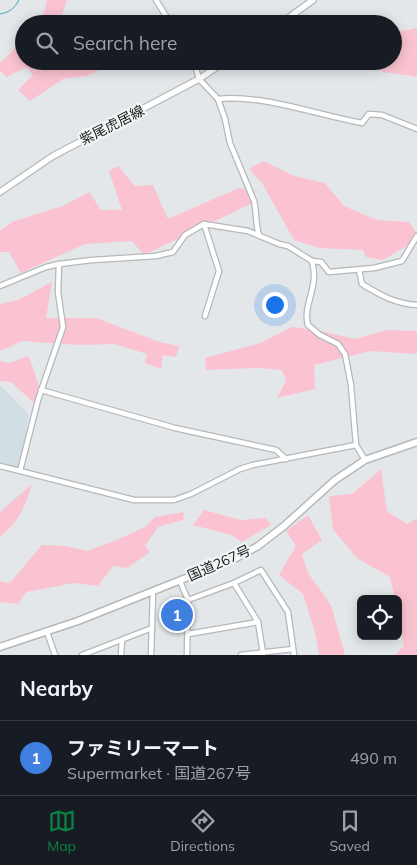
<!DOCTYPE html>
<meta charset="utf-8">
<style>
:root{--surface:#171b24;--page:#20242c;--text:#f1f3f6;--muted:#9ea1a6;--line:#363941;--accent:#0b8043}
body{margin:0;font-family:Mulish,"Noto Sans JP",sans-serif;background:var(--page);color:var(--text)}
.controls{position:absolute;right:15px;bottom:15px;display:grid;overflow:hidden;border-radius:8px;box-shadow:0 2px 12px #0003}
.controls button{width:45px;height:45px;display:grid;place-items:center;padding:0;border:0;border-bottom:1px solid var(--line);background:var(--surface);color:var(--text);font:25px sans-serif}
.you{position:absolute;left:274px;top:304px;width:18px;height:18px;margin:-12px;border:4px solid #fff;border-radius:50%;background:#1a73e8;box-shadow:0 0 0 8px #1a73e833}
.badge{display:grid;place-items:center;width:32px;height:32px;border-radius:50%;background:var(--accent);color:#fff;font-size:16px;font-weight:700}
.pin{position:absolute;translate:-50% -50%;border:2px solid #fff;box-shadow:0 1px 5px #0006}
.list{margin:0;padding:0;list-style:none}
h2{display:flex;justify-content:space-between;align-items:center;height:65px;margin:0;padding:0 20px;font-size:21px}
h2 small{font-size:16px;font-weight:400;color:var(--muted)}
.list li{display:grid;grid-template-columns:32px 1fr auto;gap:15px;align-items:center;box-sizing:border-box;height:75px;padding:0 20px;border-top:1px solid var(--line)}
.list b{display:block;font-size:19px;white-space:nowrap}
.list p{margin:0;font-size:16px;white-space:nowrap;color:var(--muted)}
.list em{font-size:16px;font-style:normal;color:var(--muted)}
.icon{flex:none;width:28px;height:28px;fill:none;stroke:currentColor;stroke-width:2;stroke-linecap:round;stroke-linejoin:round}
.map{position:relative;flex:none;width:417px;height:655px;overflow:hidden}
.search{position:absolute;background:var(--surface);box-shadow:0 2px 12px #0003;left:15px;right:15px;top:15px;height:55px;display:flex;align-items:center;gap:12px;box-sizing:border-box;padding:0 18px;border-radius:28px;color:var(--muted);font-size:19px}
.sheet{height:140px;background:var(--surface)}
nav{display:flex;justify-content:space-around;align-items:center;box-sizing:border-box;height:70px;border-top:1px solid var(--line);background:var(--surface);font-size:14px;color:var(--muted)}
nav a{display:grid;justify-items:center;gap:2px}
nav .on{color:var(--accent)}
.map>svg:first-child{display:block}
.built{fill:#d1dee3}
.green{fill:#fbc3d1}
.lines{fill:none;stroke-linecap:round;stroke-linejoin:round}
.stream{stroke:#4ba4c1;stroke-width:1}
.minor-casing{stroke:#b4b8ba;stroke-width:7}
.major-casing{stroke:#b4b8ba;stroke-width:8}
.highway-casing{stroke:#b4b8ba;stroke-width:9}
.minor{stroke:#fff;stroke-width:4.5}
.major{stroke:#fff;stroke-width:5.5}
.highway{stroke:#fff;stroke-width:6}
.labels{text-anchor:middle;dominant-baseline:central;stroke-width:4.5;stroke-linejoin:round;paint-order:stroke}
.street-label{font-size:14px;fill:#1a1c1c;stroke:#f0f5f6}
</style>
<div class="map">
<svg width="417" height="655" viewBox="0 0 417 655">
<rect width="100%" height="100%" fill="#e3e7e9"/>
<path class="built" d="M0 385 29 415 19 469 0 462Z"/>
<g class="green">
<path d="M47 0H67L62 15 64 24H41Z"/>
<path d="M417 28V77L384 72 361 61H393V33Z"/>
<path d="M24 40V61H118L87 76 63 79 30 101 18 90 33 75 27 67 6 77 0 70V63Z"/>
<path d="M263 161 294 176 325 183 344 206 377 220 409 222 417 234V240L383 260 366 257 363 250 319 248 294 240 262 183 249 169Z"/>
<path d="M118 166 135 186 153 185 168 219 239 188 255 191V202L144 255 132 241 85 244 21 273 9 252H0V231L12 222 65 205 89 192 101 210H122L109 171Z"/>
<path d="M52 282 46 318H96L160 342 179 346 176 357 163 355 161 369 145 363 147 354 114 344 78 345 22 341 3 350H0V304L18 300Z"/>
<path d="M292 327 320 331 355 339 387 330 417 331V354L370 351 314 365 315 389 277 398 286 381 282 370 259 368 206 370 205 358 261 343Z"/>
<path d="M28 356C35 369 37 384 43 398L33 402 11 382 0 381V361L10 363Z"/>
<path d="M381 469 387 511 407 524 417 518V655H395L404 646 398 616V599H395L390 577 358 559 333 530 329 496 352 494Z"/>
<path d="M32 484C25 508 19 521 0 537V512Z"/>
<path d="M204 510 241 520 266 518 271 525 242 542 231 535 193 525Z"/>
<path d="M184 512 183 520 158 527 145 546 150 552 127 568 113 566 98 586 74 583 26 592 18 604 0 602V581L10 583 42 545 66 546 87 551 112 542 145 527 155 517Z"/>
<path d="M308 515 322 540 302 554 308 573 331 605 345 655H319L315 632 303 594 279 575 296 546 286 531Z"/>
</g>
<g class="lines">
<path class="stream" d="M0 14C10 12 14 9 19 0"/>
<defs>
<g id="minor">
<path d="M156 0 171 24"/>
<path d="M194 61 199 79 218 99 225 119 230 143 254 201C257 213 255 223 259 235"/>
<path d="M218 99C262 94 317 115 362 123L369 114 382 115 417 129"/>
<path d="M204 224 219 271 205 316"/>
<path d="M312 261 321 262 329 272 374 268 402 261 417 236"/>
<path d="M359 270 362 284C380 295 396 304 417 305"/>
<path d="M0 286 46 267 59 264 92 260 156 256 173 252 185 235 204 224 248 231 279 244 288 246 312 261C314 269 315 277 313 285 311 298 304 312 308 325L320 335 338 344 345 354 351 385 356 445 365 460"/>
<path d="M41 390 175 428 276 450 286 459"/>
<path d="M0 466 134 500H174L191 494 240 469 253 465 356 445"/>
<path d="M20 471 38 400 63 327 58 292 59 264"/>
<path d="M180 581 188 600 187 655"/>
<path d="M234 583 258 622 263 653"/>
<path d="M188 600 234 583 261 570 288 612 294 655"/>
<path d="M47 632 55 655"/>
<path d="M188 634 258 622"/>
<path d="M82 655 152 628"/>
<path d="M121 655 122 640"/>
<path d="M151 655 153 592"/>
<path d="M241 655 293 649"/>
</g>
<g id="major">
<path d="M280 24 313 0"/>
<path d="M0 192 53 156 199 79 226 61"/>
</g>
<path id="highway" d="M0 647 78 621 236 558 258 546 284 526 335 480 365 460 417 442"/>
</defs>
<use href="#minor" class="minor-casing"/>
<use href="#major" class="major-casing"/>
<use href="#highway" class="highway-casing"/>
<use href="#minor" class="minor"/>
<use href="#major" class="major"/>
<use href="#highway" class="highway"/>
</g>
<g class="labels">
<g class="street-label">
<text transform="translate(112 125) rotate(-27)">紫尾虎居線</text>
<text transform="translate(219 563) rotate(-24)">国道267号</text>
</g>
</g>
</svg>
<div class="controls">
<button><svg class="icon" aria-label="locate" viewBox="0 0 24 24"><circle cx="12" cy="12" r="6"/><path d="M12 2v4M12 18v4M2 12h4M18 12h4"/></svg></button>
</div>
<div class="you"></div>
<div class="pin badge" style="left:177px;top:615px;background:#3f7fe0">1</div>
<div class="search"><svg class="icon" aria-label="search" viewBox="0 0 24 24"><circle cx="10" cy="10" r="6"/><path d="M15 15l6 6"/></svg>Search here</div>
</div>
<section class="sheet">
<h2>Nearby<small></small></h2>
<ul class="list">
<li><span class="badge" style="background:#3f7fe0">1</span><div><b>ファミリーマート</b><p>Supermarket · 国道267号</p></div><em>490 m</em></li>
</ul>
</section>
<nav>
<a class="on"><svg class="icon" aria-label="map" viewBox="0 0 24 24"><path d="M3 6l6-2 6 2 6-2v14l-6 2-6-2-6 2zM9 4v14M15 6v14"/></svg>Map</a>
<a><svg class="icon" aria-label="directions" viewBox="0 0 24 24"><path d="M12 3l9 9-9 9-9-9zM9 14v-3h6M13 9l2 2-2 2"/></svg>Directions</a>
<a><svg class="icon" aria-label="saved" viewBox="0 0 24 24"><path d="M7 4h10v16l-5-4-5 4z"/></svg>Saved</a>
</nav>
